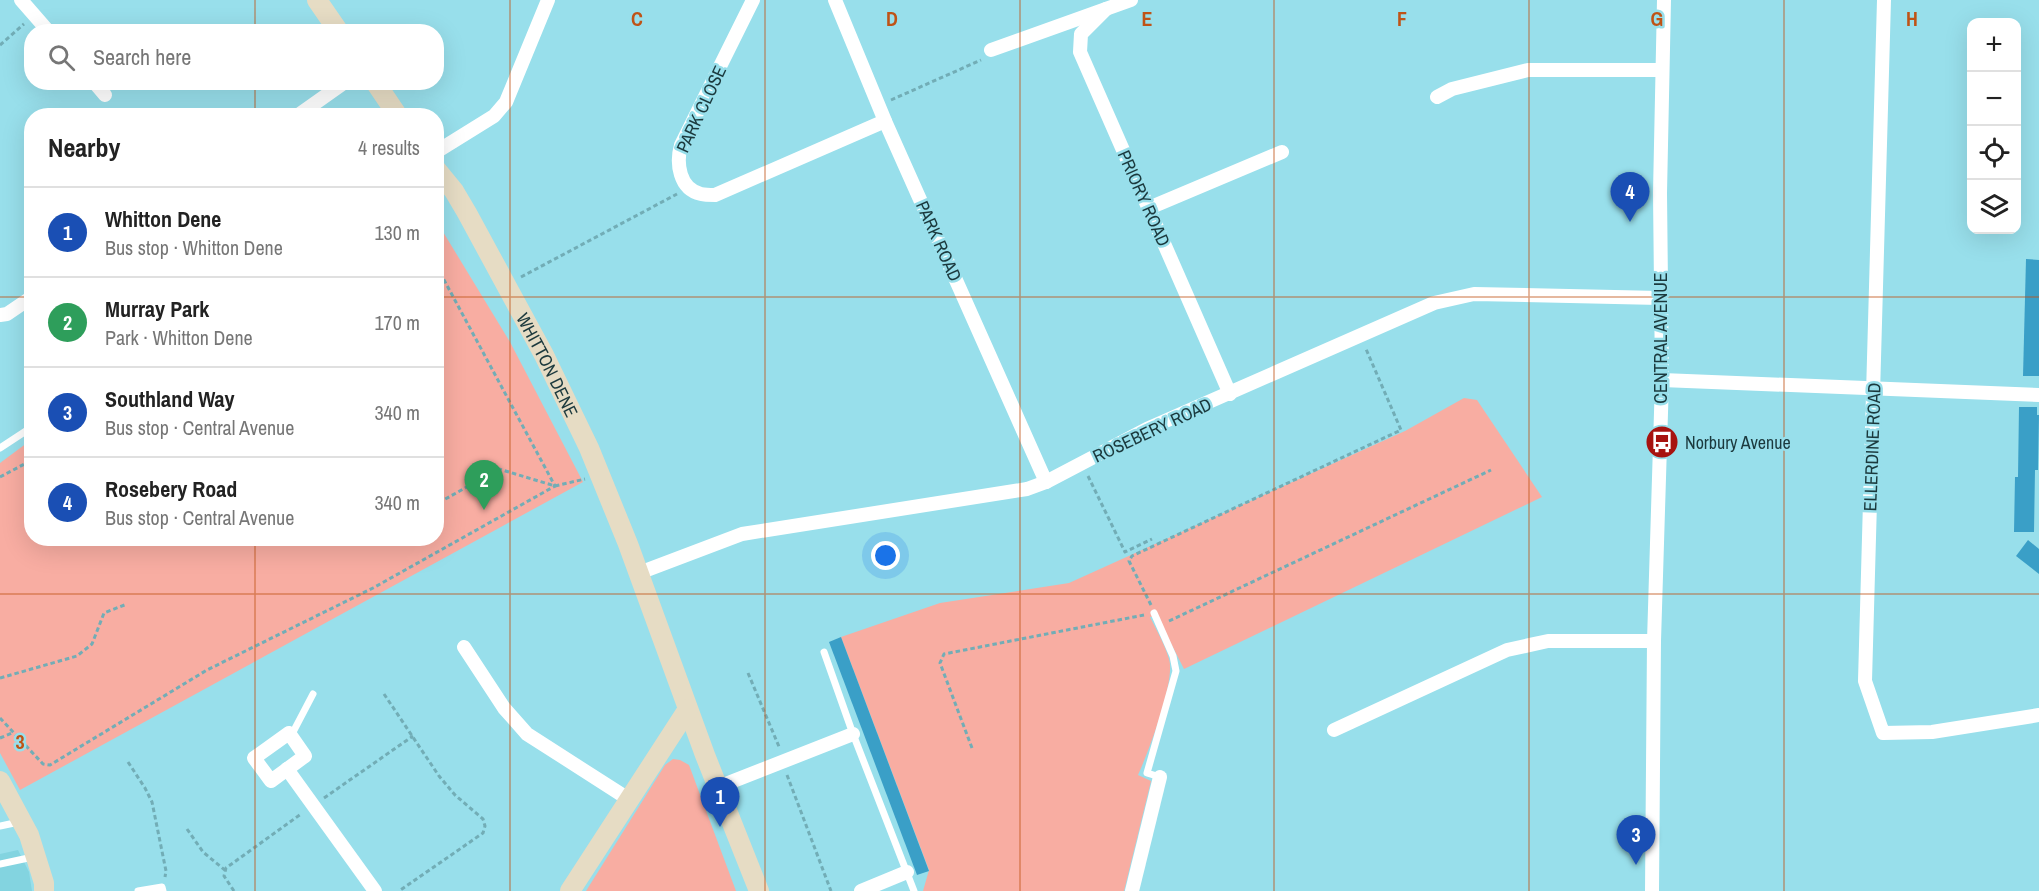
<!DOCTYPE html>
<meta charset="utf-8">
<style>
:root{--surface:#fff;--page:#f6f6f6;--text:#222;--muted:#767676;--line:#e0e0e0;--accent:#7c3aed}
body{margin:0;font-family:"Archivo Narrow",sans-serif;background:var(--page);color:var(--text)}
.controls{position:absolute;right:18px;top:18px;display:grid;overflow:hidden;border-radius:12px;box-shadow:0 6px 24px #0002}
.controls button{width:54px;height:54px;display:grid;place-items:center;padding:0;border:0;border-bottom:2px solid var(--line);background:var(--surface);color:var(--text);font:30px sans-serif}
.you{position:absolute;left:886px;top:556px;width:21px;height:21px;margin:-15px;border:4px solid #fff;border-radius:50%;background:#1a73e8;box-shadow:0 0 0 9px #1a73e833}
.badge{display:grid;place-items:center;width:39px;height:39px;border-radius:50%;background:var(--accent);color:#fff;font-size:20px;font-weight:700}
.pin{position:absolute;translate:-50% -50px;filter:drop-shadow(0 2px 3px #0008)}
.pin::after{content:'';position:absolute;top:32px;width:21px;height:18px;background:inherit;clip-path:polygon(0 0,100% 0,50% 100%)}
.list{margin:0;padding:0;list-style:none}
h2{display:flex;justify-content:space-between;align-items:center;height:78px;margin:0;padding:0 24px;font-size:26px}
h2 small{font-size:20px;font-weight:400;color:var(--muted)}
.list li{display:grid;grid-template-columns:39px 1fr auto;gap:18px;align-items:center;box-sizing:border-box;height:90px;padding:0 24px;border-top:2px solid var(--line)}
.list b{display:block;font-size:22px;white-space:nowrap}
.list p{margin:0;font-size:20px;white-space:nowrap;color:var(--muted)}
.list em{font-size:20px;font-style:normal;color:var(--muted)}
.icon{flex:none;width:33px;height:33px;fill:none;stroke:currentColor;stroke-width:2;stroke-linecap:round;stroke-linejoin:round}
.map{position:relative;flex:none;width:2039px;height:891px;overflow:hidden}
.search{position:absolute;background:var(--surface);box-shadow:0 6px 24px #0002;left:24px;top:24px;width:420px;height:66px;display:flex;align-items:center;gap:15px;box-sizing:border-box;padding:0 21px;border-radius:24px;color:var(--muted);font-size:22px}
.panel{position:absolute;background:var(--surface);box-shadow:0 6px 24px #0002;left:24px;top:108px;width:420px;height:438px;border-radius:24px}
.map>svg:first-child{display:block}
.built{fill:#83d4e0}
.green{fill:#f8ada2}
.building{fill:#3a9fc7}
.lines{fill:none;stroke-linecap:round;stroke-linejoin:round}
.path{stroke:#72adb6;stroke-width:3;stroke-dasharray:4.5 3;stroke-linecap:butt}
.lane{stroke:#fff;stroke-width:7}
.street{stroke:#fff;stroke-width:14}
.secondary{stroke:#e6dcc4;stroke-width:20}
.grid{fill:none;stroke:#bf5316;stroke-width:1.5;stroke-opacity:0.55}
.labels{text-anchor:middle;dominant-baseline:central;stroke-width:5;stroke-linejoin:round;paint-order:stroke}
.street-label{font-size:18px;fill:#1b393d;stroke:#98dfeb}
.poi-label{font-size:18px;fill:#1b393d;stroke:#98dfeb;text-anchor:start}
.grid-label{font-size:20px;text-anchor:middle;font-weight:bold;fill:#bf5316;stroke:#98dfeb;stroke-width:5;stroke-linejoin:round;paint-order:stroke}
</style>
<div class="map">
<svg width="2039" height="891" viewBox="0 0 2039 891">
<rect width="100%" height="100%" fill="#98dfeb"/>
<path class="built" d="M18 850 29 872 32 891H0V854Z"/>
<g class="green">
<path d="M437 222 510 342 583 482 20 790 0 753V463L31 440 32 538H436Z"/>
<path d="M1464 398 1477 400 1542 497 1184 669 1157 616 1150 617C1157 631 1165 645 1169 659 1176 681 1148 753 1138 775L1151 781 1124 891H923L929 870 841 637 940 603 1069 583 1405 431Z"/>
<path d="M673 759 680 760 689 765 736 891H586L665 765Z"/>
</g>
<g class="building">
<path d="M2026 259 2039 260V376H2023Z"/>
<path d="M2019 407H2037V415H2039L2038 470H2035L2034 532H2014L2015 477H2018Z"/>
<path d="M2028 540 2039 549V574L2016 556Z"/>
<path d="M841 637 929 871 917 875 829 642Z"/>
</g>
<g class="lines">
<g class="path">
<path d="M0 45 24 24"/>
<path d="M891 100 981 60"/>
<path d="M521 277 677 194"/>
<path d="M1088 476 1125 552 1152 539"/>
<path d="M0 477 32 460"/>
<path d="M436 494 440 502 499 469 555 486 585 479"/>
<path d="M1151 605 1129 561 1132 556 1401 430 1366 349"/>
<path d="M1169 621 1491 470"/>
<path d="M748 673 780 749"/>
<path d="M0 678 77 656 92 644 104 613 127 604"/>
<path d="M384 694 439 776 455 795 483 819 485 826 483 833 399 891"/>
<path d="M0 718 43 764 50 765 207 670 373 588 555 486 436 265"/>
<path d="M0 738 12 733"/>
<path d="M972 748 940 663 944 654 1144 615"/>
<path d="M128 762 145 788 152 802 166 871 165 877"/>
<path d="M787 775 831 891"/>
<path d="M324 798 413 736"/>
<path d="M187 829 203 852 226 871"/>
<path d="M234 891 224 876 226 868 301 814"/>
</g>
<g class="lane">
<path d="M0 448 32 427"/>
<path d="M1154 613 1173 656 1176 671 1147 773 1160 777"/>
<path d="M824 652 853 734 914 891"/>
<path d="M291 736 313 694"/>
<path d="M0 826 19 822"/>
<path d="M0 864 33 857"/>
<path d="M138 891 162 887 163 891"/>
</g>
<g class="street">
<path d="M21 0 49 32"/>
<path d="M753 0 681 145C676 163 679 189 701 194 705 195 711 195 715 195L885 121"/>
<path d="M835 0 885 121 1046 482"/>
<path d="M1884 0 1865 681 1883 733 1932 732 2039 715"/>
<path d="M1106 9 1081 34 1080 52 1230 394"/>
<path d="M991 50 1131 0"/>
<path d="M94 82 105 95"/>
<path d="M1437 97 1452 89 1528 70H1662"/>
<path d="M297 116 345 82"/>
<path d="M436 152 494 116 506 102 548 0"/>
<path d="M1149 208 1282 152"/>
<path d="M0 315 7 314 32 297"/>
<path d="M1662 380 2039 395"/>
<path d="M639 573 742 534 1027 489 1046 482 1147 429 1434 303 1474 294 1660 298"/>
<path d="M464 647 504 708 527 734 630 800"/>
<path d="M1334 730 1507 650 1548 641H1654"/>
<path d="M289 733 305 756 271 781 254 758Z"/>
<path d="M287 769 375 891"/>
<path d="M718 787 853 734"/>
<path d="M861 891 907 872"/>
<path d="M1132 891 1160 777"/>
<path d="M1652 891 1654 641 1662 380 1660 193 1664 0"/>
</g>
<g class="secondary">
<path d="M317 0 339 32"/>
<path d="M375 82 398 116"/>
<path id="s1" d="M436 169 454 191 467 213 544 355 589 448 628 544 705 755 759 891"/>
<path d="M0 781 29 835 44 883V891"/>
<path d="M570 891 688 709"/>
</g>
</g>
<path class="grid" d="M255 0V32M510 0V891M765 0V891M1020 0V891M1274 0V891M1529 0V891M1784 0V891M255 82V116M0 297H32M436 297H2039M255 538V891M0 594H2039"/>
<defs>
<symbol id="bus-disc" viewBox="-11 -11 22 22"><circle r="9.5" fill="#a71310" stroke="#98dfeb"/><path d="M-5-6H5V4H4V6H2V4H-2V6H-4V4H-5ZM-3.5-4V0h7V-4ZM-3.5 1.2v1.5H-2V1.2ZM2 1.2v1.5H3.5V1.2Z" fill="#fff"/></symbol>
</defs>
<g fill-rule="evenodd">
<use href="#bus-disc" x="1643" y="423" width="38" height="38"/>
</g>
<g class="labels">
<g class="street-label">
<text transform="translate(701 109) rotate(-65)">PARK CLOSE</text>
<text transform="translate(1144 198) rotate(66)">PRIORY ROAD</text>
<text transform="translate(939 241) rotate(66)">PARK ROAD</text>
<text transform="translate(1660 338) rotate(-90)">CENTRAL AVENUE</text>
<text stroke="none"><textPath href="#s1" startOffset="226">WHITTON DENE</textPath></text>
<text transform="translate(1152 430) rotate(-25)">ROSEBERY ROAD</text>
<text transform="translate(1872 447) rotate(-88)">ELLERDINE ROAD</text>
</g>
<g class="poi-label">
<text x="1685" y="442">Norbury Avenue</text>
</g>
</g>
<g class="grid-label">
<text x="637" y="26">C</text>
<text x="892" y="26">D</text>
<text x="1147" y="26">E</text>
<text x="1402" y="26">F</text>
<text x="1657" y="26">G</text>
<text x="1912" y="26">H</text>
<text x="20" y="749">3</text>
</g>
</svg>
<div class="controls">
<button>+</button>
<button>−</button>
<button><svg class="icon" aria-label="locate" viewBox="0 0 24 24"><circle cx="12" cy="12" r="6"/><path d="M12 2v4M12 18v4M2 12h4M18 12h4"/></svg></button>
<button><svg class="icon" aria-label="layers" viewBox="0 0 24 24"><path d="M12 4l9 5-9 5-9-5zM3 14l9 5 9-5"/></svg></button>
</div>
<div class="you"></div>
<div class="pin badge" style="left:720px;top:827px;background:#1a4fb4">1</div>
<div class="pin badge" style="left:484px;top:510px;background:#2e9e5b">2</div>
<div class="pin badge" style="left:1636px;top:865px;background:#1a4fb4">3</div>
<div class="pin badge" style="left:1630px;top:222px;background:#1a4fb4">4</div>
<div class="search"><svg class="icon" aria-label="search" viewBox="0 0 24 24"><circle cx="10" cy="10" r="6"/><path d="M15 15l6 6"/></svg>Search here</div>
<section class="panel">
<h2>Nearby<small>4 results</small></h2>
<ul class="list">
<li><span class="badge" style="background:#1a4fb4">1</span><div><b>Whitton Dene</b><p>Bus stop · Whitton Dene</p></div><em>130 m</em></li>
<li><span class="badge" style="background:#2e9e5b">2</span><div><b>Murray Park</b><p>Park · Whitton Dene</p></div><em>170 m</em></li>
<li><span class="badge" style="background:#1a4fb4">3</span><div><b>Southland Way</b><p>Bus stop · Central Avenue</p></div><em>340 m</em></li>
<li><span class="badge" style="background:#1a4fb4">4</span><div><b>Rosebery Road</b><p>Bus stop · Central Avenue</p></div><em>340 m</em></li>
</ul>
</section>
</div>
